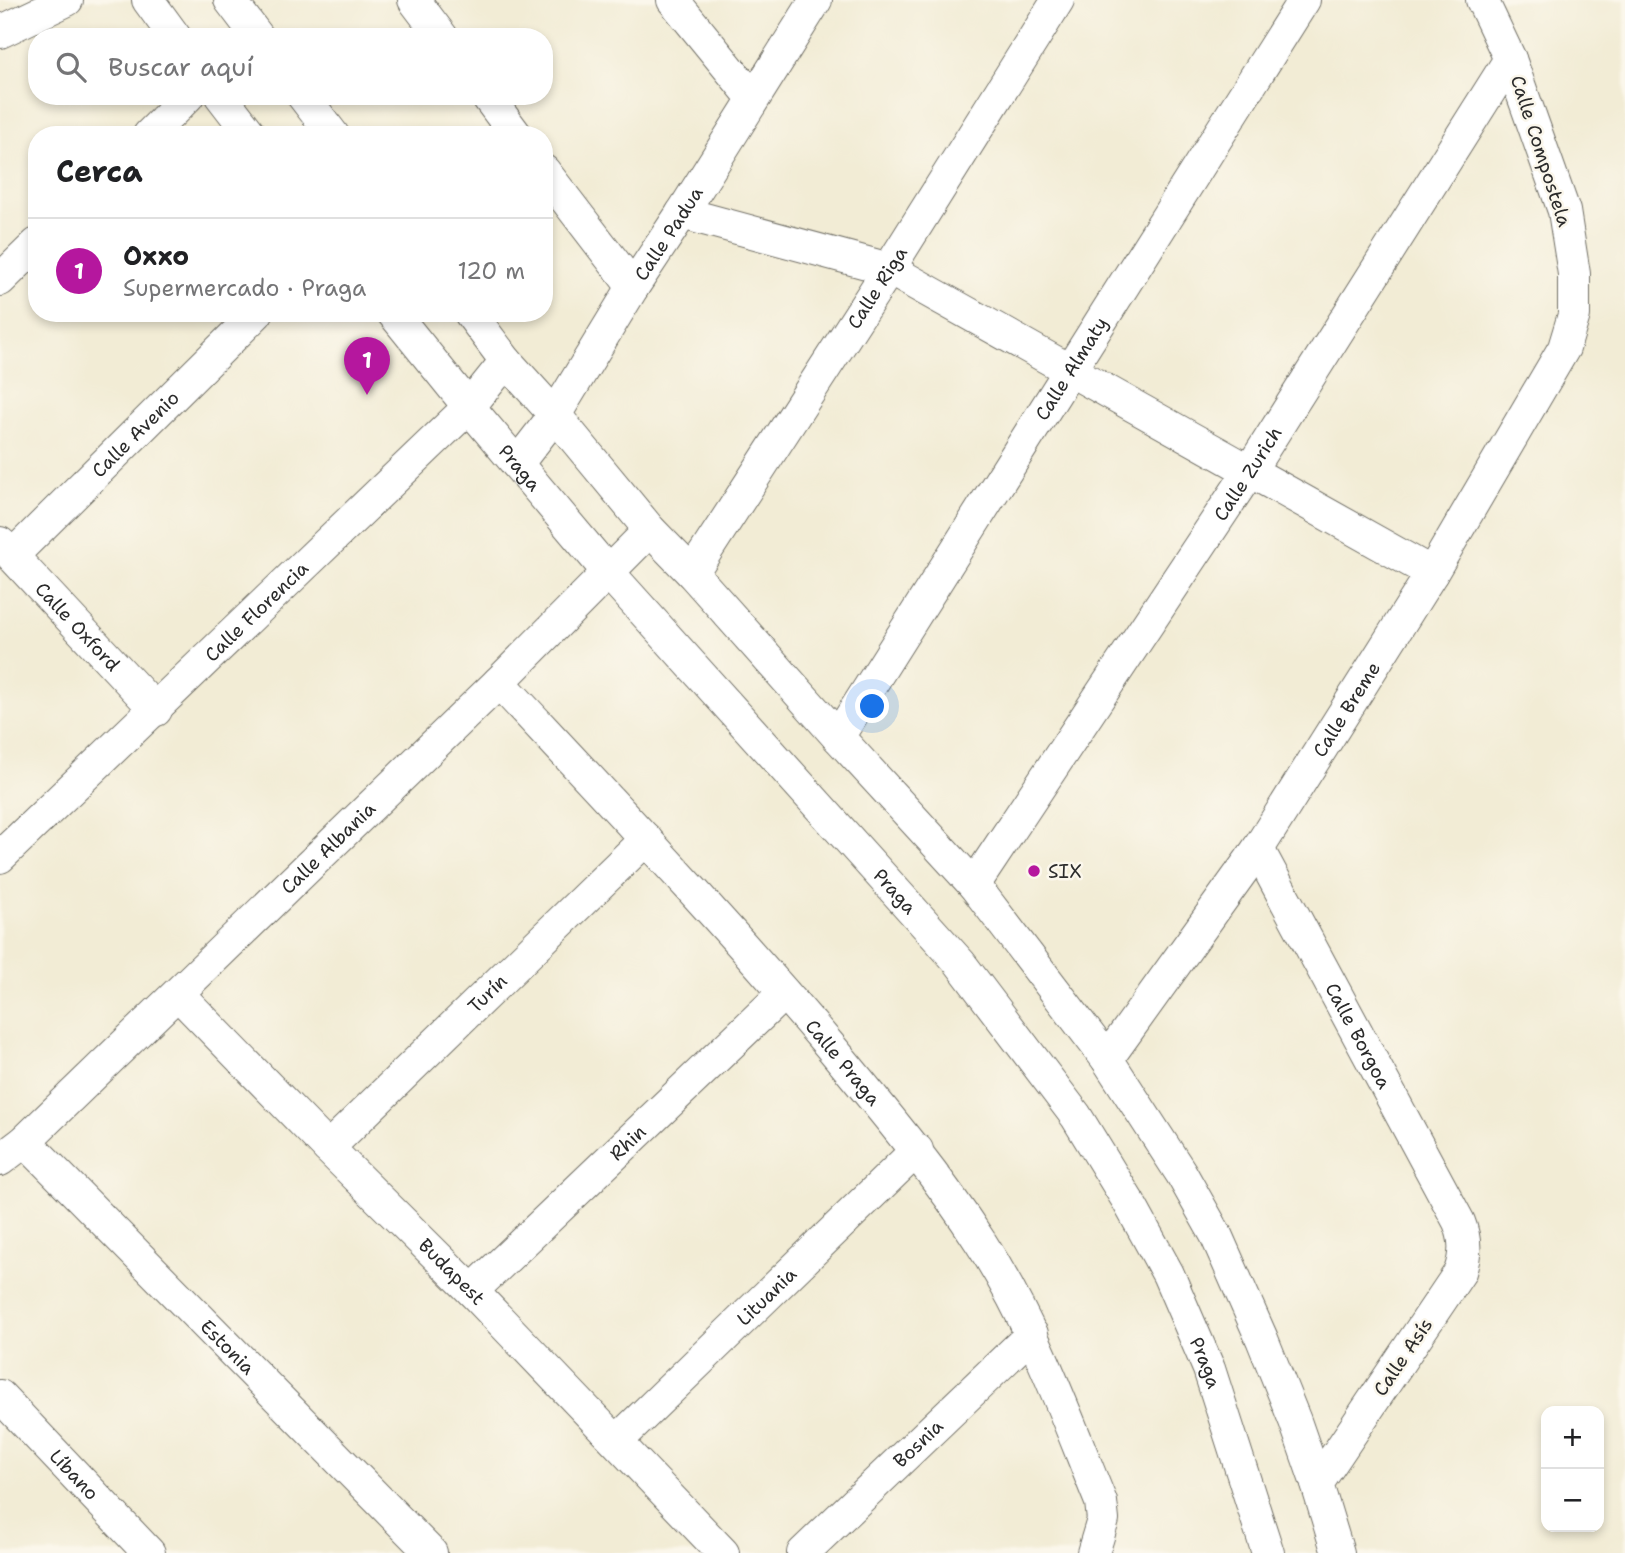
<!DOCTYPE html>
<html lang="es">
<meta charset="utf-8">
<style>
:root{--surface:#fff;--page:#f6f6f6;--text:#202124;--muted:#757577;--line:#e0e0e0;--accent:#b5179e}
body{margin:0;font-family:"Shantell Sans",sans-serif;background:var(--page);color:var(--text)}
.controls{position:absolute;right:21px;bottom:21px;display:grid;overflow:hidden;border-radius:14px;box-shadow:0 4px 10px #0003}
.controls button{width:63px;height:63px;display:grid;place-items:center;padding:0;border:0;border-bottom:2px solid var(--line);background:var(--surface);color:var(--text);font:35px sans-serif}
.you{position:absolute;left:873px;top:707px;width:24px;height:24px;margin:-18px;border:5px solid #fff;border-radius:50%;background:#1a73e8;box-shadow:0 0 0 10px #1a73e833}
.badge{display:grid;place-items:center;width:46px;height:46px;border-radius:50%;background:var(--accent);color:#fff;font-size:23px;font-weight:700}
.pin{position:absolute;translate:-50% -58px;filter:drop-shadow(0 2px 4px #0008)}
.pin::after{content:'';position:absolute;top:37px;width:24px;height:21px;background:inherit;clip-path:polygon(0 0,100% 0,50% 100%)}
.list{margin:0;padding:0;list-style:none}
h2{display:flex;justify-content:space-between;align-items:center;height:91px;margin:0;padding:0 28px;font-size:30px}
h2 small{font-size:23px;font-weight:400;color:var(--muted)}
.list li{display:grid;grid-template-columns:46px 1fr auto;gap:21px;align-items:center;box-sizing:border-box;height:105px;padding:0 28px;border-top:2px solid var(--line)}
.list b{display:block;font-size:26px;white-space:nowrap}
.list p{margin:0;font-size:23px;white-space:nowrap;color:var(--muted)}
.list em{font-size:23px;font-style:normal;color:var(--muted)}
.icon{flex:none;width:38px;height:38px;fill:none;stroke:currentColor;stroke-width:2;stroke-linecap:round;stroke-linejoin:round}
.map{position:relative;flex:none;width:1625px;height:1553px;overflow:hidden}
.search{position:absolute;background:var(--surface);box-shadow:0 4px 10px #0003;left:28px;top:28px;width:525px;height:77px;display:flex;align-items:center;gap:18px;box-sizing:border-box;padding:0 24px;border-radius:28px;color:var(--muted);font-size:26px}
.panel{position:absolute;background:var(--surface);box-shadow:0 4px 10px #0003;left:28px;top:126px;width:525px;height:196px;border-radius:28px}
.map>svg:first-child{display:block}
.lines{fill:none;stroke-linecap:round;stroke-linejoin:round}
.minor-casing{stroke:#716f66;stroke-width:34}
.minor{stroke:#fff;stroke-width:32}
.poi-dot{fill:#b5179e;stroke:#fbf7ec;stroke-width:2.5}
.labels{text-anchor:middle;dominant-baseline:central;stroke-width:5;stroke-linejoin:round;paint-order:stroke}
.street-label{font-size:19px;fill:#2b2b2b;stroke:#fbf7ec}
.poi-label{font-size:19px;fill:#2b2b2b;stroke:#fbf7ec;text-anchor:start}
</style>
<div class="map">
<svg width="1625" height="1553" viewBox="0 0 1625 1553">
<rect width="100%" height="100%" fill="#fbf7ec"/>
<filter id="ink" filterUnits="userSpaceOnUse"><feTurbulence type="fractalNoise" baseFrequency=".0143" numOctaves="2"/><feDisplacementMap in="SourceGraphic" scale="14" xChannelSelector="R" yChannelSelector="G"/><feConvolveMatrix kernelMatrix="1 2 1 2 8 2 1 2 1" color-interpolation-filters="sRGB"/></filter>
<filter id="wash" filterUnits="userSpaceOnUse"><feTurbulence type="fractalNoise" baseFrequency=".00686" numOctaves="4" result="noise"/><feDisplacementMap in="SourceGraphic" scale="28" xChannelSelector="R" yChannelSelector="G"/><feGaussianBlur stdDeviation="1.57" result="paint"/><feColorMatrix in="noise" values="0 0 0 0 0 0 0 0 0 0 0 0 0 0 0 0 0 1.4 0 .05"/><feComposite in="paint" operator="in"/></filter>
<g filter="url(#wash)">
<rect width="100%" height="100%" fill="#f2ecd5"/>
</g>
<g filter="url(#ink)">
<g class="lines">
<defs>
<g id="minor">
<path d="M148 0 175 37"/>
<path d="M230 0 258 37"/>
<path d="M414 0 442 37"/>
<path d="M673 0 753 98"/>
<path d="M0 32 67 0"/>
<path d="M221 96 251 135"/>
<path d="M303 96 333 135"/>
<path d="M487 96 516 135"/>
<path d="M149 135 188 96"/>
<path d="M544 171 633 287"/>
<path d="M682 213 889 269 1432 573"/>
<path d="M0 280 37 244"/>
<path id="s1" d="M393 313 469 407 608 572 960 963 1076 1116 1128 1201 1168 1274 1209 1369 1268 1553"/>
<path d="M470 313 506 361 555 415 650 530 692 573 838 737 974 885 1107 1059 1181 1173 1216 1235 1262 1339 1295 1421 1317 1484 1338 1553"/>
<path id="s2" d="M517 464 555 415 633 287 682 213 816 0"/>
<path id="s3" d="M0 543 156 710"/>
<path id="s4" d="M13 555 257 313"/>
<path id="s5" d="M692 573 889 269 1058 0"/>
<path id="s6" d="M499 682C611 802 724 921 830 1046 883 1110 936 1173 981 1243 1033 1323 1065 1414 1101 1502L1103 1520 1093 1553"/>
<path id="s7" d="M838 737 1304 0"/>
<path id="s8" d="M1258 849 1459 1222C1466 1240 1466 1254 1460 1272L1317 1484"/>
<path id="s9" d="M0 857 469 407 506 361"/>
<path id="s10" d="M974 885 1249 472 1510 59"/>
<path id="s11" d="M178 994 328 1148 472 1291 723 1553"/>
<path id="s12" d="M1107 1059 1258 849 1432 573 1564 348 1574 315V274L1564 211 1510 59 1482 0"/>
<path id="s13" d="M25 1141 431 1553"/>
<path id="s14" d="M328 1148 646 839"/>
<path id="s15" d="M0 1160 25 1141 499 682 650 530"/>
<path id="s16" d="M472 1291 784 993"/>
<path id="s17" d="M0 1396 149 1553"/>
<path id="s18" d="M617 1441 917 1150"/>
<path id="s19" d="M803 1553 1032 1334"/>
</g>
</defs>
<use href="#minor" class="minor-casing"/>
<use href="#minor" class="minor"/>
</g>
</g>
<circle class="poi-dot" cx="1034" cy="871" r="7"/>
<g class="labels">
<g class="street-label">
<text transform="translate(1541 151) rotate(72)">Calle Compostela</text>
<text stroke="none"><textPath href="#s2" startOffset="276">Calle Padua</textPath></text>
<text stroke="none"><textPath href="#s5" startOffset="340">Calle Riga</textPath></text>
<text stroke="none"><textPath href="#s7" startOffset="436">Calle Almaty</textPath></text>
<text stroke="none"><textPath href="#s4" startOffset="172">Calle Avenio</textPath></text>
<text stroke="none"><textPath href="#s1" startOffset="200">Praga</textPath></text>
<text stroke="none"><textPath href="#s10" startOffset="494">Calle Zurich</textPath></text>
<text stroke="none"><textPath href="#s9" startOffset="355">Calle Florencia</textPath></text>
<text stroke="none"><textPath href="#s3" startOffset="114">Calle Oxford</textPath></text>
<text stroke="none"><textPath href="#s12" startOffset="424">Calle Breme</textPath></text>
<text stroke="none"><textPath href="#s15" startOffset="453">Calle Albania</textPath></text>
<text stroke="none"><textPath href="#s1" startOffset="766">Praga</textPath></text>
<text stroke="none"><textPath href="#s14" startOffset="222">Turín</textPath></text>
<text stroke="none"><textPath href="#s8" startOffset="212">Calle Borgoa</textPath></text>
<text stroke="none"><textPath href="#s6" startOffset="513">Calle Praga</textPath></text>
<text stroke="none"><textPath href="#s16" startOffset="215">Rhin</textPath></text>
<text stroke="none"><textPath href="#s11" startOffset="390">Budapest</textPath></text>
<text stroke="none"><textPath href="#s18" startOffset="208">Lituania</textPath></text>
<text stroke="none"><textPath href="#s13" startOffset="289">Estonia</textPath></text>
<text transform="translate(1403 1357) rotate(-56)">Calle Asís</text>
<text stroke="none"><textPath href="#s1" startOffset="1334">Praga</textPath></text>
<text stroke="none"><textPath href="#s19" startOffset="159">Bosnia</textPath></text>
<text stroke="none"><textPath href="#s17" startOffset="108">Líbano</textPath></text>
</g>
<g class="poi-label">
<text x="1048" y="871">SIX</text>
</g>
</g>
</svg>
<div class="controls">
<button>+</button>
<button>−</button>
</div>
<div class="you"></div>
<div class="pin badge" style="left:367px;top:395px">1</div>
<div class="search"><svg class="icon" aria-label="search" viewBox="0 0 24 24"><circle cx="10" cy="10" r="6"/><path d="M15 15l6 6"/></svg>Buscar aquí</div>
<section class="panel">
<h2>Cerca<small></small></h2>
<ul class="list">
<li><span class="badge">1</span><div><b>Oxxo</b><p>Supermercado · Praga</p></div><em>120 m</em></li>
</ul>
</section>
</div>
